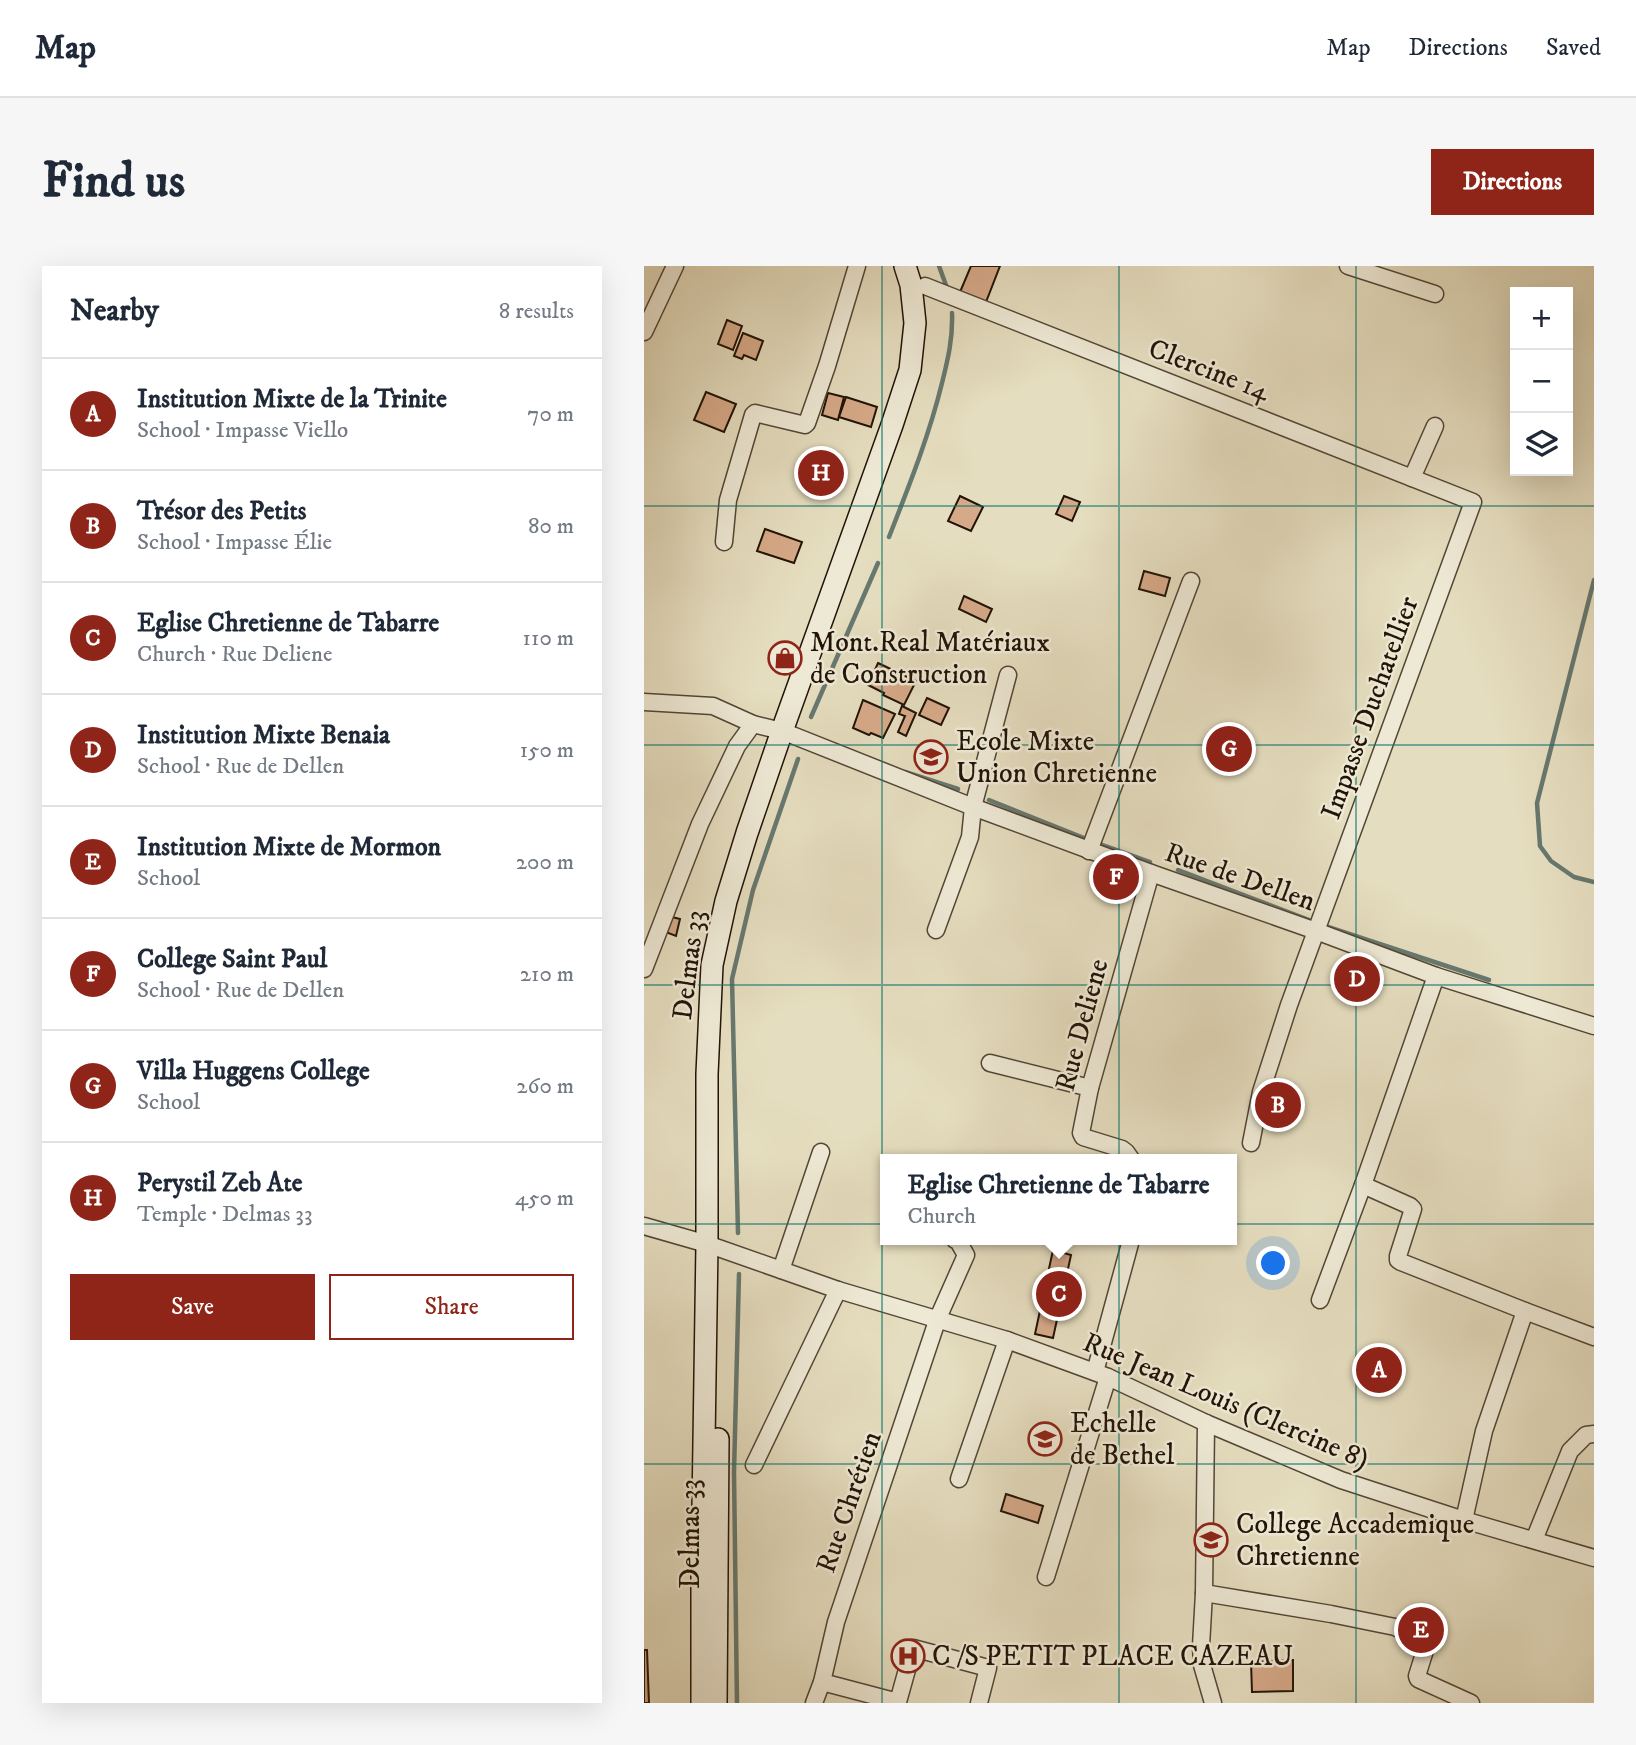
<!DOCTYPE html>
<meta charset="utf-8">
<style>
:root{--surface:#fff;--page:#f6f6f7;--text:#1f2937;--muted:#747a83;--line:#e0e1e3;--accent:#8f2418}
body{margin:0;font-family:"IM FELL DW Pica",serif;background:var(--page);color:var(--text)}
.controls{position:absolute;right:21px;top:21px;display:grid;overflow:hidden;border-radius:0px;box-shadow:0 7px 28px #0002}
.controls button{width:63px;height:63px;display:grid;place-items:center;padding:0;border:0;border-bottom:2px solid var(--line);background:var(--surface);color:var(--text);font:35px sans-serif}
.you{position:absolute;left:630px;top:998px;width:24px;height:24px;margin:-18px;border:5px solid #fff;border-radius:50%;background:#1a73e8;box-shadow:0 0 0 10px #1a73e833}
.badge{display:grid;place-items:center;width:46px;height:46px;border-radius:50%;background:var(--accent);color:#fff;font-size:23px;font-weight:700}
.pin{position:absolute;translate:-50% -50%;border:4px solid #fff;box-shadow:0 2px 7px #0006}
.popup{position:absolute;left:236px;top:888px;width:357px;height:91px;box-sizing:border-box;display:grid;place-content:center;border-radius:0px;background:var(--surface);filter:drop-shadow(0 2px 5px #0005);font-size:23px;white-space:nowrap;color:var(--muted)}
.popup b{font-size:26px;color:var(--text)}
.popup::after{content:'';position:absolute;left:50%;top:100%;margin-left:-14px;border:14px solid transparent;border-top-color:var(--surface)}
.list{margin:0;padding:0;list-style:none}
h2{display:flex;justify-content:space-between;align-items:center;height:91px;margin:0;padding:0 28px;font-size:30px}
h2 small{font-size:23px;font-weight:400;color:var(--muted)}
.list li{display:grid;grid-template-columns:46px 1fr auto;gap:21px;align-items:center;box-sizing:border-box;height:112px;padding:0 28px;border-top:2px solid var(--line)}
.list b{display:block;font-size:26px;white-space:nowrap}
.list p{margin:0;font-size:23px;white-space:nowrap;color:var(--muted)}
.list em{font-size:23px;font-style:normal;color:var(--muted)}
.actions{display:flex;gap:14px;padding:21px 28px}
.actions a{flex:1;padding:16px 0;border:2px solid var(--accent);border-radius:0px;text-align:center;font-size:24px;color:var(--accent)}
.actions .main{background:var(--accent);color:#fff}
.icon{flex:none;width:38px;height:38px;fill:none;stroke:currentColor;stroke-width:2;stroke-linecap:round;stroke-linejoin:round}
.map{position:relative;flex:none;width:950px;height:1437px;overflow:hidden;border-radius:0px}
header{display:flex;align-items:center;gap:42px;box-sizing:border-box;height:98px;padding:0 35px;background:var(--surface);border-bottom:2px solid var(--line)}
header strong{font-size:33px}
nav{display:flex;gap:38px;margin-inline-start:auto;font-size:24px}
.intro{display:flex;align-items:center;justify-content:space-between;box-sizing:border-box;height:168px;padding:0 42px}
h1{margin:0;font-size:49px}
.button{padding:18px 32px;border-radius:0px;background:var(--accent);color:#fff;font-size:24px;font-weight:700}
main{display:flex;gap:42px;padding:0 42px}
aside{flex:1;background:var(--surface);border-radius:0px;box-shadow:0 7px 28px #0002}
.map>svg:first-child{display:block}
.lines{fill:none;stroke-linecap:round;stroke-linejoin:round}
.stream{stroke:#67786f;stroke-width:4.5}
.building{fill:#d6a988;stroke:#211307;stroke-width:2}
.street-casing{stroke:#524635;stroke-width:19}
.secondary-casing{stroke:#211307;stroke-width:24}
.street{stroke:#eee9d5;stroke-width:16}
.secondary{stroke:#eee9d5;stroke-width:21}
.grid{fill:none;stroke:#0f766e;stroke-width:2;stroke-opacity:0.55}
.labels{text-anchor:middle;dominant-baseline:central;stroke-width:5;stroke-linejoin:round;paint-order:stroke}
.street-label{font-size:28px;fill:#211307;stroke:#eee9d5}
.poi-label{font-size:28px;fill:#211307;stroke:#eee9d5;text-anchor:start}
</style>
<header>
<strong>Map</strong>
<nav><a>Map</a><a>Directions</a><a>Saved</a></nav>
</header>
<div class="intro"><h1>Find us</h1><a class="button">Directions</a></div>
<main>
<aside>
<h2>Nearby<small>8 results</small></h2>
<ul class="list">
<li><span class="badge">A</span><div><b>Institution Mixte de la Trinite</b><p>School · Impasse Viello</p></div><em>70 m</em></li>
<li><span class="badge">B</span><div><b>Trésor des Petits</b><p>School · Impasse Élie</p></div><em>80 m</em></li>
<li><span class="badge">C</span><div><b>Eglise Chretienne de Tabarre</b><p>Church · Rue Deliene</p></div><em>110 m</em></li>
<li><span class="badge">D</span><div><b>Institution Mixte Benaia</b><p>School · Rue de Dellen</p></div><em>150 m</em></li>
<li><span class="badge">E</span><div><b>Institution Mixte de Mormon</b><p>School</p></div><em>200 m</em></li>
<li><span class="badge">F</span><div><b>College Saint Paul</b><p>School · Rue de Dellen</p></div><em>210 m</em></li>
<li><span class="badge">G</span><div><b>Villa Huggens College</b><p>School</p></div><em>260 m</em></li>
<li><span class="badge">H</span><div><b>Perystil Zeb Ate</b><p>Temple · Delmas 33</p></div><em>450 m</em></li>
</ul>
<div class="actions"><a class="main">Save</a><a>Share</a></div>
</aside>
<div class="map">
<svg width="950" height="1437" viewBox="0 0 950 1437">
<rect width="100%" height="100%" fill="#e5ddbf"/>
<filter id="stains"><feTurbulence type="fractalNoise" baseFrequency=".00286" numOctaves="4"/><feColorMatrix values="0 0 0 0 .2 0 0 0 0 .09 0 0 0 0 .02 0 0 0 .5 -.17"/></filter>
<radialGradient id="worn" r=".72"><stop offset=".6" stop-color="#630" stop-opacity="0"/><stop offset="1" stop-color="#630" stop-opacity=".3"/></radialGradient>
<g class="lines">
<g class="stream">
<path d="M295 0 303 22"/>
<path d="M245 271C265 220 285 170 298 117 304 93 309 72 308 47"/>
<path d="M950 314 893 537 896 580 907 595 930 611 950 616"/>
<path d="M167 451 234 297"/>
<path d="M261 506 314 523"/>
<path d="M345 534 445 574"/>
<path d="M453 577 506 596"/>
<path d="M534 604 665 654"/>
<path d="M681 660 845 714"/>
<path d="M94 967 88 713 109 624 154 493"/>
<path d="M93 1437 90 1206 95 1008"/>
</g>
</g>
<g class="building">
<path d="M327 0H356L342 36 316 26Z"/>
<path d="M83 54 98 60 89 84 74 78Z"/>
<path d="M99 67 119 75 112 94 100 89 98 93 90 90Z"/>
<path d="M62 126 92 138 80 166 50 154Z"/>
<path d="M184 127 200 131 194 154 178 149Z"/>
<path d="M202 131 233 141 227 161 195 151Z"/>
<path d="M175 204 182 206 177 221 170 218Z"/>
<path d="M316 230 339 241 327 265 304 255Z"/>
<path d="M420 230 436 236 428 255 412 248Z"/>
<path d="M121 263 158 276 150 297 113 285Z"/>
<path d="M500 305 526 312 521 330 495 323Z"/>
<path d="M320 330 348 343 342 356 315 343Z"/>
<path d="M234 397 272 415 260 439 239 429 240 427 224 419Z"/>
<path d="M283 432 305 442 297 459 275 449Z"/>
<path d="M219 434 251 448 239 472 227 467 225 469 209 462Z"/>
<path d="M258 440 272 447 262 470 254 466 261 450 255 448Z"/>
<path d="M24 650 36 653 32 670 19 665Z"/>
<path d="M409 984 427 989 409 1072 391 1068Z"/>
<path d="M362 1228 399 1240 394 1257 357 1245Z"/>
<path d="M0 1384H3L5 1437H0Z"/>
<path d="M649 1394V1425L608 1426 607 1396Z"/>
</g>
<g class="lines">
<defs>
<g id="street">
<path d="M704 0 791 28"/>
<path d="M281 20 829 236 645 739 617 826 607 877"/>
<path d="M0 66 31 0"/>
<path d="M768 212 791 160"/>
<path d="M80 276 84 234 109 149 111 147 161 159 163 157 183 100 213 0"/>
<path d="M0 436 69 440 109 458 138 465 329 541 507 607 672 665 792 710 950 760"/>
<path d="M445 585 547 315"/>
<path d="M292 664 326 571 329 541 364 409"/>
<path d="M0 703 56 558 93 480 109 458"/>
<path d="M346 797 446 822"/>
<path d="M487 893 482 886 478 883 439 871 437 867 446 822 507 607"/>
<path d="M719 919 766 940 769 943 754 990V994L757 996 881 1045 950 1071"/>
<path d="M0 960 63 978 194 1024 363 1074 464 1111 562 1157 697 1214 820 1254 950 1292"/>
<path d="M137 1004 177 886"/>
<path d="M676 1034 719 919 792 710"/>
<path d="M451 1106 487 974"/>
<path d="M562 1157 560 1327 557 1380 558 1399 569 1437"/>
<path d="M110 1199 194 1024"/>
<path d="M315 1213 363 1074"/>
<path d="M820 1254 840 1165 881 1045"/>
<path d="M890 1274 926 1185 942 1169 950 1168"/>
<path d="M402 1311 464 1111"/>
<path d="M560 1327 687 1348 751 1361 782 1376 783 1378 773 1410 774 1413 827 1437"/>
<path d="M178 1416 254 1436 269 1382 344 1402 335 1437"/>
<path d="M170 1437 178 1416 192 1356 294 1052 322 989 314 975 311 974"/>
</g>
<g id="secondary">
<path d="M58 1437V1308L63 978V808L68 699 82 635 103 567 138 465 248 159 266 104 271 57 267 19 261 0"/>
<path d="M72 1437 74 1173"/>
</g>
</defs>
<use href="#street" class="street-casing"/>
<use href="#secondary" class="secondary-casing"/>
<use href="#street" class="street"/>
<use href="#secondary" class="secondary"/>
</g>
<path class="grid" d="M238 0V1437M475 0V1437M712 0V1437M0 240H950M0 479H950M0 719H950M0 958H950M0 1198H950"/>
<defs>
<symbol id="shop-ring" viewBox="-11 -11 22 22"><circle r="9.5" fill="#eee9d5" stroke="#8f2418" stroke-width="1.5"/><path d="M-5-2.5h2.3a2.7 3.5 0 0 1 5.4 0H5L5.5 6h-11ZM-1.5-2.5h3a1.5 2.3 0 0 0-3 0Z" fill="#8f2418"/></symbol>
<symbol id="school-ring" viewBox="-11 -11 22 22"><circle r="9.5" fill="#eee9d5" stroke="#8f2418" stroke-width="1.5"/><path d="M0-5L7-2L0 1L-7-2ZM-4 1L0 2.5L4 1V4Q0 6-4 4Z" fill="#8f2418"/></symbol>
<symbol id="hospital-ring" viewBox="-11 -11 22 22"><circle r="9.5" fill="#eee9d5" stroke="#8f2418" stroke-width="1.5"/><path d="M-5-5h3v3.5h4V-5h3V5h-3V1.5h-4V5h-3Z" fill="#8f2418"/></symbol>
</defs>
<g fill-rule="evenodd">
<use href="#shop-ring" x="122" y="373" width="38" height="38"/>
<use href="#school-ring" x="268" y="472" width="38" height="38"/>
<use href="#school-ring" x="382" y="1154" width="38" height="38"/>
<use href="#school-ring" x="548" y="1255" width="38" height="38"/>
<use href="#hospital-ring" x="245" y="1371" width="38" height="38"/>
</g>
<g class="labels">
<g class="street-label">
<text transform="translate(565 104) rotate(21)">Clercine 14</text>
<text transform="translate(726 442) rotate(-70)">Impasse Duchatellier</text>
<text transform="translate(596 611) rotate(19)">Rue de Dellen</text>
<text transform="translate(45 699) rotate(-83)">Delmas 33</text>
<text transform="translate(438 759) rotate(-75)">Rue Deliene</text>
<text transform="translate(582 1135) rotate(23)">Rue Jean Louis (Clercine 8)</text>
<text transform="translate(205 1236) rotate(-71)">Rue Chrétien</text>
<text transform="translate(46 1268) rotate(-90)">Delmas 33</text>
</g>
<g class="poi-label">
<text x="166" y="376">Mont.Real Matériaux<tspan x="166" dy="32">de Construction</tspan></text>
<text x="312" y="475">Ecole Mixte<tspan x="312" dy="32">Union Chretienne</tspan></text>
<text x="426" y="1157">Echelle<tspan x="426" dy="32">de Bethel</tspan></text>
<text x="592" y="1258">College Accademique<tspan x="592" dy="32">Chretienne</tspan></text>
<text x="288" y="1390">C /S PETIT PLACE CAZEAU</text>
</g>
</g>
<rect width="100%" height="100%" filter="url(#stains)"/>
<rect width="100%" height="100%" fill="url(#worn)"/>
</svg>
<div class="controls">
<button>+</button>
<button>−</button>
<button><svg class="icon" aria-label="layers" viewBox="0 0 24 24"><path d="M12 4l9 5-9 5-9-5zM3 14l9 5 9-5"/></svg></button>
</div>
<div class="you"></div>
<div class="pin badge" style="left:735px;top:1104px">A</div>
<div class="pin badge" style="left:634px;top:839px">B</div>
<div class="pin badge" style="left:415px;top:1028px">C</div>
<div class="popup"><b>Eglise Chretienne de Tabarre</b>Church</div>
<div class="pin badge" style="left:713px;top:713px">D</div>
<div class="pin badge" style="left:777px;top:1364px">E</div>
<div class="pin badge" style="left:472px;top:611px">F</div>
<div class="pin badge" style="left:585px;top:483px">G</div>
<div class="pin badge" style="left:177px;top:207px">H</div>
</div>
</main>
